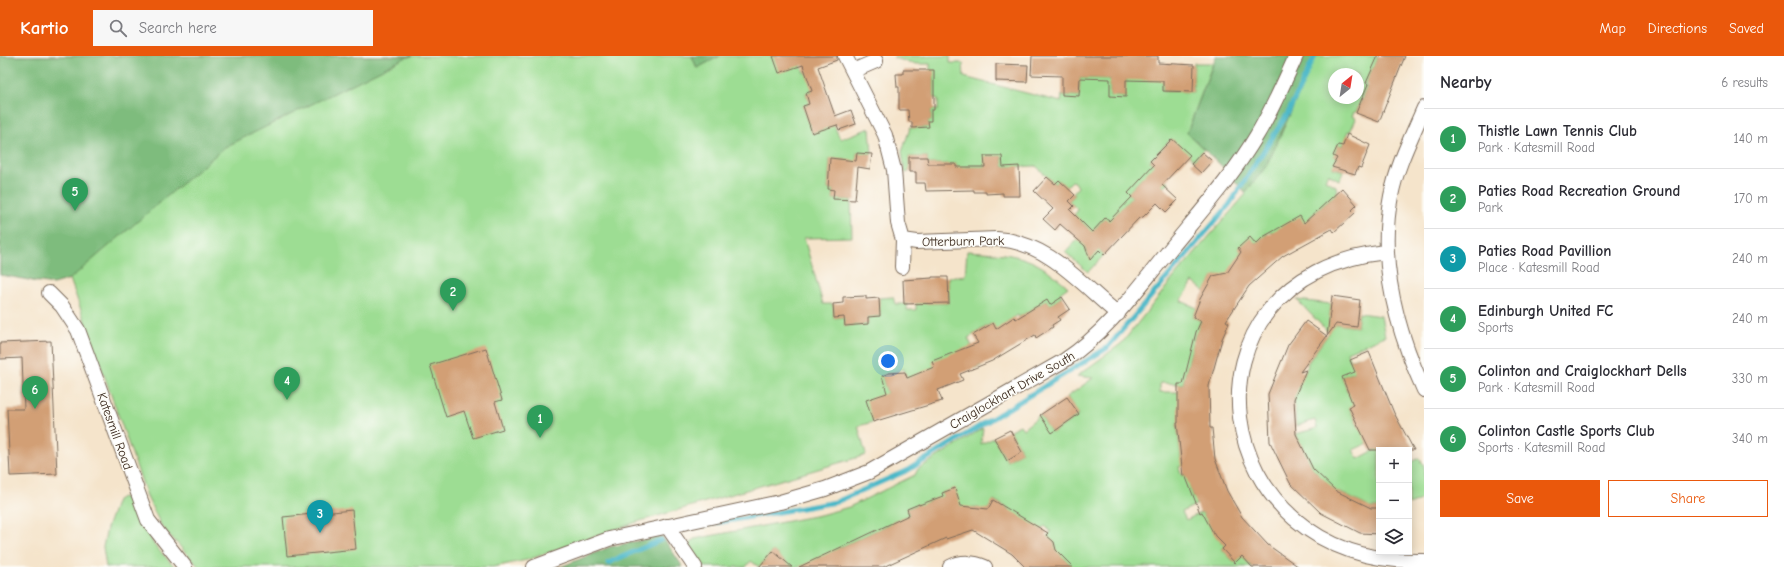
<!DOCTYPE html>
<meta charset="utf-8">
<style>
:root{--surface:#fff;--page:#f7f7f7;--text:#2b2b33;--muted:#7c7c81;--line:#e1e1e2;--accent:#ea580c}
body{margin:0;font-family:"Comic Neue",sans-serif;background:var(--page);color:var(--text)}
.controls{position:absolute;right:12px;bottom:12px;display:grid;overflow:hidden;border-radius:0px;box-shadow:0 2px 10px #0003}
.controls button{width:36px;height:36px;display:grid;place-items:center;padding:0;border:0;border-bottom:1px solid var(--line);background:var(--surface);color:var(--text);font:20px sans-serif}
.compass{position:absolute;left:1328px;top:12px;width:36px;height:36px;border-radius:50%;background:var(--surface);box-shadow:0 2px 10px #0003;rotate:30deg}
.you{position:absolute;left:888px;top:305px;width:14px;height:14px;margin:-10px;border:3px solid #fff;border-radius:50%;background:#1a73e8;box-shadow:0 0 0 6px #1a73e833}
.badge{display:grid;place-items:center;width:26px;height:26px;border-radius:50%;background:var(--accent);color:#fff;font-size:13px;font-weight:700}
.pin{position:absolute;translate:-50% -33px;filter:drop-shadow(0 1px 2px #0008)}
.pin::after{content:'';position:absolute;top:21px;width:14px;height:12px;background:inherit;clip-path:polygon(0 0,100% 0,50% 100%)}
.list{margin:0;padding:0;list-style:none}
h2{display:flex;justify-content:space-between;align-items:center;height:52px;margin:0;padding:0 16px;font-size:17px}
h2 small{font-size:13px;font-weight:400;color:var(--muted)}
.list li{display:grid;grid-template-columns:26px 1fr auto;gap:12px;align-items:center;box-sizing:border-box;height:60px;padding:0 16px;border-top:1px solid var(--line)}
.list b{display:block;font-size:15px;white-space:nowrap}
.list p{margin:0;font-size:13px;white-space:nowrap;color:var(--muted)}
.list em{font-size:13px;font-style:normal;color:var(--muted)}
.actions{display:flex;gap:8px;padding:12px 16px}
.actions a{flex:1;padding:9px 0;border:1px solid var(--accent);border-radius:0px;text-align:center;font-size:14px;color:var(--accent)}
.actions .main{background:var(--accent);color:#fff}
.icon{flex:none;width:22px;height:22px;fill:none;stroke:currentColor;stroke-width:2;stroke-linecap:round;stroke-linejoin:round}
.map{position:relative;flex:none;width:1424px;height:511px;overflow:hidden}
header{display:flex;align-items:center;gap:24px;box-sizing:border-box;height:56px;padding:0 20px;background:var(--accent);color:#fff}
header strong{font-size:19px}
nav{display:flex;gap:22px;margin-inline-start:auto;font-size:14px}
.search{width:280px;height:36px;background:var(--page);display:flex;align-items:center;gap:10px;box-sizing:border-box;padding:0 14px;border-radius:0px;color:var(--muted);font-size:15px}
main{display:flex}
aside{flex:1;background:var(--surface)}
.map>svg:first-child{display:block}
.green{fill:#9ddd93;stroke:#6c8458;fill-rule:evenodd}
.forest{fill:#7ebc7d;stroke:#5c734e}
.lines{fill:none;stroke-linecap:round;stroke-linejoin:round}
.stream{stroke:#4cb8c8;stroke-width:5}
.building{fill:#d29f74}
.street-casing{stroke:#7c6b5b;stroke-width:16}
.street{stroke:#fff;stroke-width:14}
.labels{text-anchor:middle;dominant-baseline:central;stroke-width:3;stroke-linejoin:round;paint-order:stroke}
.street-label{font-size:13px;fill:#3b2a1e;stroke:#fdfcf7}
</style>
<header>
<strong>Kartio</strong>
<div class="search"><svg class="icon" aria-label="search" viewBox="0 0 24 24"><circle cx="10" cy="10" r="6"/><path d="M15 15l6 6"/></svg>Search here</div>
<nav><a>Map</a><a>Directions</a><a>Saved</a></nav>
</header>
<main>
<div class="map">
<svg width="1424" height="511" viewBox="0 0 1424 511">
<rect width="100%" height="100%" fill="#fdfcf7"/>
<filter id="ink" filterUnits="userSpaceOnUse"><feTurbulence type="fractalNoise" baseFrequency=".025" numOctaves="2"/><feDisplacementMap in="SourceGraphic" scale="8" xChannelSelector="R" yChannelSelector="G"/><feConvolveMatrix kernelMatrix="1 2 1 2 8 2 1 2 1" color-interpolation-filters="sRGB"/></filter>
<filter id="wash" filterUnits="userSpaceOnUse"><feTurbulence type="fractalNoise" baseFrequency=".012" numOctaves="4" result="noise"/><feDisplacementMap in="SourceGraphic" scale="16" xChannelSelector="R" yChannelSelector="G"/><feGaussianBlur stdDeviation="0.9" result="paint"/><feColorMatrix in="noise" values="0 0 0 0 0 0 0 0 0 0 0 0 0 0 0 0 0 1.4 0 .05"/><feComposite in="paint" operator="in"/></filter>
<g filter="url(#wash)">
<rect width="100%" height="100%" fill="#f5e4cb"/>
<g class="green">
<path d="M0 0H692L697 12 720 0H773L801 9 804 17 814 12 820 32 806 37 809 48 803 50 812 77 834 69 840 83 870 72 872 98 857 97 856 111 849 104 830 103 828 133 834 134 833 143 851 144 852 181 804 182 823 248H833L834 262 844 261 845 270 868 268V261L880 260 879 242 893 241 895 248H907V254H916V247H949L948 221 965 220 967 195C1014 198 1032 198 1068 231L1060 237 1062 241 1050 249 1047 244 1019 261 1018 259 996 273 992 267 968 282 981 310 975 312 934 311 912 338 904 313 882 320 887 337 873 366 858 370 866 399 637 466 527 504 493 511H199L162 471 148 443 70 223 36 226 13 220 0 219Z"/>
<path d="M894 0H950V7H963L964 21 1061 46 1062 39 1079 40 1080 22 1110 23V40L1125 41 1126 24 1163 15V35L1193 36 1194 7H1213L1187 77 1204 93 1194 104 1171 83 1150 105 1168 122 1166 124 1169 127 1164 132 1142 122 1128 137 1132 141 1109 166 1105 162C1097 171 1080 185 1088 198L1099 194 1104 199 1088 216 1065 196 1088 172 1074 159 1078 154 1069 145 1075 139 1073 137 1078 131 1075 126 1072 125 1066 131 1059 124 1055 128 1036 110 1003 111 1002 100H985V111H966L956 124V108H928L927 101H909V116L905 117 902 96 910 72 928 71V65H931V54H938V43L934 42V21H930V8H916L894 2Z"/>
<path d="M1316 0H1378L1365 30 1367 31 1366 34 1356 56H1354L1352 60 1356 63 1350 76 1348 75 1342 90 1338 89 1334 100 1337 102 1333 112 1344 115 1339 124 1328 118 1325 124 1336 130 1337 137 1310 161 1315 167 1271 176 1270 175 1256 188 1250 182 1238 192 1244 198 1224 223 1218 219 1213 221 1209 228 1212 241 1193 226 1181 245 1197 252 1193 261 1201 265 1192 287 1193 288 1183 328 1160 327V336H1182L1183 366 1177 367 1181 402 1189 408 1179 411 1182 420 1192 417 1190 431 1194 442 1201 439 1203 445 1182 456 1186 464 1202 456 1219 484 1225 490 1222 493 1235 507 1242 500 1252 511H1254H1068L1070 508 1065 503 1049 496 1055 490 1054 486 1048 483 1040 487 1051 476 1045 470 1033 481 1003 464 1009 453 994 444 976 471 979 452 972 451 968 472 954 433 942 437 945 445 932 444 925 447 922 453 918 448 907 453 909 459 841 491 808 511H791L773 495 759 511 751 505 746 511H705L690 493 689 489 694 483 820 459 849 451 915 419 918 413 983 372 981 388 994 382 1007 405 1022 396 1010 374 1020 369 1023 373 1040 359 1052 377 1079 359 1067 341 1093 322 1077 320 1122 287 1179 215 1246 138 1245 137 1267 109ZM1334 18H1358V42H1334Z"/>
<path d="M1297 244 1331 248 1329 267 1357 271 1359 257 1381 260 1385 280 1347 296 1350 304 1357 301 1362 313 1342 321 1347 335 1355 332 1361 346 1349 351 1358 370 1377 383 1353 394 1358 403 1382 390 1379 394V452H1366L1367 450 1337 435 1327 449 1331 431 1312 412 1296 378 1317 372 1315 364 1296 370 1294 341 1308 309 1307 308 1329 277Z"/>
<path d="M1419 402 1424 410V442L1409 449V408Z"/>
<path d="M122 441 132 444 154 489 175 511H106L103 491 107 472 117 444Z"/>
</g>
<g class="forest">
<path d="M0 0H412L405 2 225 91 70 223 53 228 0 219Z"/>
<path d="M692 0H720L697 12Z"/>
<path d="M1216 0H1316L1267 109 1245 137 1226 114 1187 77Z"/>
<path d="M662 480 683 511H560L610 491Z"/>
</g>
<g class="lines">
<g class="stream">
<path d="M705 469 836 446 908 414 1107 292 1229 149 1288 57 1315 0"/>
<path d="M608 507 661 484"/>
</g>
</g>
<g id="blocks">
<g class="building">
<path d="M773 0H837V4L818 11 835 60 851 54 856 68 839 74 837 69 812 77 803 50 809 48 806 37 812 35 803 9 779 17Z"/>
<path d="M1032 0H1158V7L1194 9 1193 36 1163 35V25L1126 24V41L1110 40V23L1080 22 1079 40 1062 39V20L1031 19Z"/>
<path d="M1378 0H1405L1379 66 1356 57 1368 28 1366 27Z"/>
<path d="M996 8 1028 9 1027 26 996 25Z"/>
<path d="M903 14H934V54H931V65H928L929 71 912 72V66H909L908 54H899V31H897L896 18H903Z"/>
<path d="M1347 78 1370 89 1361 112 1358 111 1355 118 1332 111 1337 102 1333 100 1338 89 1343 90Z"/>
<path d="M1172 83 1190 99 1162 129 1178 144 1166 156 1157 147 1143 161 1139 162 1104 199 1099 194 1090 204 1085 190 1060 168 1055 174 1043 163 1053 153 1034 135 1047 121 1055 128 1059 124 1075 139 1069 145 1074 150 1070 154 1092 176 1105 162 1109 165 1132 141 1128 137 1154 109 1150 105Z"/>
<path d="M1202 96 1212 105 1201 117 1191 108Z"/>
<path d="M857 97 872 98 870 113 858 111 855 144 833 143 834 134 828 133 830 102 856 105Z"/>
<path d="M984 100H1002L1003 111 1019 110 1020 140H1003V137L986 138V136H974V134L926 135 925 127H916V116H909V101H927L928 108H956V111H985Z"/>
<path d="M1342 132 1357 149 1352 154 1355 157 1334 176 1332 173 1283 200 1249 230 1226 265 1229 267 1222 283 1209 330 1210 372H1212L1215 403 1227 435 1242 461 1268 489 1299 511H1252L1242 500 1235 507 1222 493 1225 490 1215 480 1202 456 1200 457 1185 419 1183 420 1177 367H1178V328H1183L1196 276 1201 265 1193 261 1200 243 1213 220 1227 217 1241 196 1238 192 1250 181 1256 188 1263 181 1300 160 1304 167Z"/>
<path d="M932 221H948L949 247 904 248 903 224 932 222Z"/>
<path d="M866 240V243L879 242 880 260 868 261V268L845 270 844 261 834 262 833 248 843 247V241Z"/>
<path d="M1332 240 1360 244 1357 271 1336 268 1327 280Z"/>
<path d="M1062 241 1070 253 1058 261 1060 264 1052 269 1053 271 1036 282 1035 279 992 305 960 318 963 324 938 334 942 345 873 366 866 344 887 337 882 320 889 317 905 316 907 322 934 311 932 305 978 287 973 279 993 267 996 273 1014 261 1016 263 1047 244 1050 249Z"/>
<path d="M1306 265 1327 280 1300 316 1306 314 1294 343 1296 378 1313 413 1336 435 1371 452H1379V478L1360 477 1321 457 1290 427 1270 386 1268 338 1288 289Z"/>
<path d="M51 285 57 418 10 420 7 353H24L22 302 0 303V287Z"/>
<path d="M486 292 502 344 495 346 503 373 473 382 464 355 446 361 430 309Z"/>
<path d="M1369 296 1394 357 1414 394H1370L1349 351 1353 349 1342 321 1355 316 1350 304Z"/>
<path d="M1067 341 1079 358 1052 377 1040 359Z"/>
<path d="M1010 374 1022 396 1007 405 994 382Z"/>
<path d="M955 432 961 450 988 453 993 444 1048 477 1046 479 1054 486 1056 494 1073 511H1025L1012 498 973 474 946 483V482L883 511H799L909 459 907 453 919 448V449L943 440 942 437Z"/>
<path d="M352 454 356 493 287 500 283 461Z"/>
<path d="M773 495 792 511H759Z"/>
</g>
</g>
</g>
<g filter="url(#ink)">
<use href="#blocks" fill-opacity="0" stroke="#7c6b5b" stroke-width="1"/>
<g class="lines">
<defs>
<g id="street">
<path d="M845 0 885 79 894 114 898 167 903 184 917 186 997 183C1048 186 1081 228 1118 258"/>
<path d="M853 15 876 5"/>
<path d="M1424 52C1412 80 1397 109 1391 140 1378 205 1397 275 1424 334"/>
<path d="M1386 196C1167 219 1203 511 1424 505"/>
<path d="M902 211 903 184"/>
<path d="M49 237 62 250 78 274 148 464 185 511"/>
<path d="M667 470 695 511"/>
<path d="M534 511 609 483 780 446 825 433 869 416 1065 304C1105 277 1133 239 1163 202 1195 162 1231 123 1257 79 1272 54 1284 27 1296 0"/>
<path d="M950 511C961 505 974 506 985 511"/>
</g>
</defs>
<use href="#street" class="street-casing"/>
<use href="#street" class="street"/>
</g>
</g>
<g class="labels">
<g class="street-label">
<text transform="translate(963 185) rotate(-1)">Otterburn Park</text>
<text transform="translate(1012 334) rotate(-30)">Craiglockhart Drive South</text>
<text transform="translate(115 375) rotate(70)">Katesmill Road</text>
</g>
</g>
</svg>
<div class="controls">
<button>+</button>
<button>−</button>
<button><svg class="icon" aria-label="layers" viewBox="0 0 24 24"><path d="M12 4l9 5-9 5-9-5zM3 14l9 5 9-5"/></svg></button>
</div>
<svg class="compass" viewBox="-18 -18 36 36"><path d="M0-13l5 13h-10z" fill="#e53935"/><path d="M0 13l5-13h-10z" fill="#7c7c81"/></svg>
<div class="you"></div>
<div class="pin badge" style="left:540px;top:382px;background:#2e9e5b">1</div>
<div class="pin badge" style="left:453px;top:255px;background:#2e9e5b">2</div>
<div class="pin badge" style="left:320px;top:477px;background:#0f9aa8">3</div>
<div class="pin badge" style="left:287px;top:344px;background:#2e9e5b">4</div>
<div class="pin badge" style="left:75px;top:155px;background:#2e9e5b">5</div>
<div class="pin badge" style="left:35px;top:353px;background:#2e9e5b">6</div>
</div>
<aside>
<h2>Nearby<small>6 results</small></h2>
<ul class="list">
<li><span class="badge" style="background:#2e9e5b">1</span><div><b>Thistle Lawn Tennis Club</b><p>Park · Katesmill Road</p></div><em>140 m</em></li>
<li><span class="badge" style="background:#2e9e5b">2</span><div><b>Paties Road Recreation Ground</b><p>Park</p></div><em>170 m</em></li>
<li><span class="badge" style="background:#0f9aa8">3</span><div><b>Paties Road Pavillion</b><p>Place · Katesmill Road</p></div><em>240 m</em></li>
<li><span class="badge" style="background:#2e9e5b">4</span><div><b>Edinburgh United FC</b><p>Sports</p></div><em>240 m</em></li>
<li><span class="badge" style="background:#2e9e5b">5</span><div><b>Colinton and Craiglockhart Dells</b><p>Park · Katesmill Road</p></div><em>330 m</em></li>
<li><span class="badge" style="background:#2e9e5b">6</span><div><b>Colinton Castle Sports Club</b><p>Sports · Katesmill Road</p></div><em>340 m</em></li>
</ul>
<div class="actions"><a class="main">Save</a><a>Share</a></div>
</aside>
</main>
